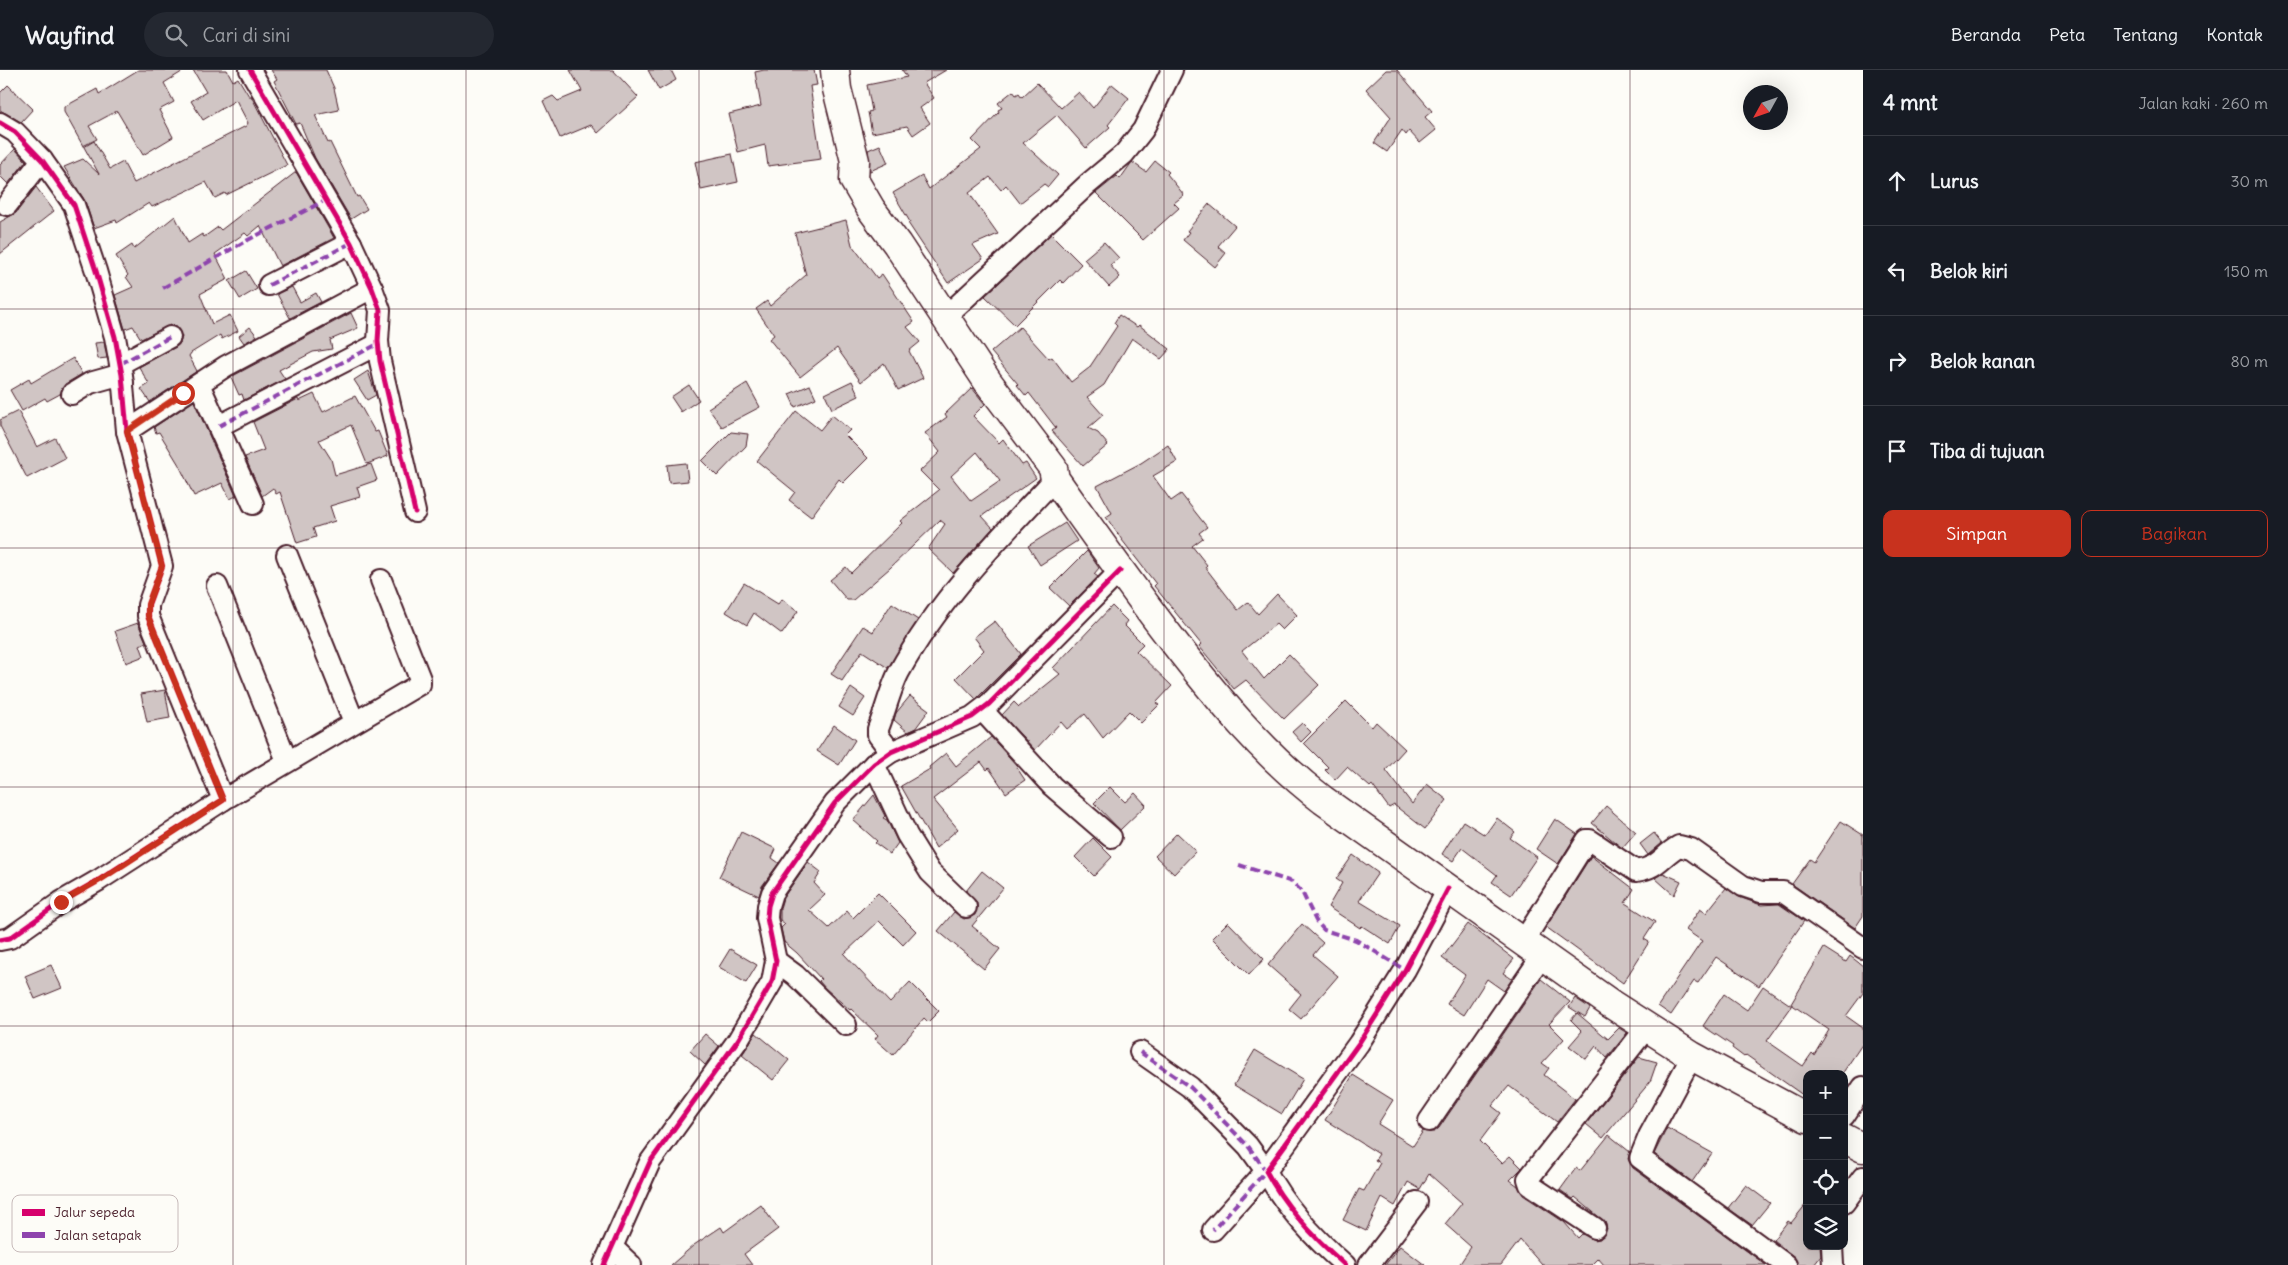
<!DOCTYPE html>
<html lang="id">
<meta charset="utf-8">
<style>
:root{--surface:#171b24;--page:#242831;--text:#f1f3f6;--muted:#9ea1a6;--line:#363941;--accent:#c8321e}
body{margin:0;font-family:Delius,sans-serif;background:var(--page);color:var(--text)}
.controls{position:absolute;right:15px;bottom:15px;display:grid;overflow:hidden;border-radius:10px;box-shadow:0 5px 20px #0002}
.controls button{width:45px;height:45px;display:grid;place-items:center;padding:0;border:0;border-bottom:1px solid var(--line);background:var(--surface);color:var(--text);font:25px sans-serif}
.compass{position:absolute;left:1743px;top:15px;width:45px;height:45px;border-radius:50%;background:var(--surface);box-shadow:0 5px 20px #0002;rotate:230deg}
.stop{position:absolute;width:15px;height:15px;margin:-11px;border:4px solid #c8321e;border-radius:50%;background:#fff}
.stop.end{background:#c8321e;border-color:#fff;box-shadow:0 1px 5px #0008}
.list{margin:0;padding:0;list-style:none}
h2{display:flex;justify-content:space-between;align-items:center;height:65px;margin:0;padding:0 20px;font-size:21px}
h2 small{font-size:16px;font-weight:400;color:var(--muted)}
.list li{display:grid;grid-template-columns:32px 1fr auto;gap:15px;align-items:center;box-sizing:border-box;height:90px;padding:0 20px;border-top:1px solid var(--line)}
.list b{display:block;font-size:19px;white-space:nowrap}
.list em{font-size:16px;font-style:normal;color:var(--muted)}
.actions{display:flex;gap:10px;padding:15px 20px}
.actions a{flex:1;padding:11px 0;border:1px solid var(--accent);border-radius:10px;text-align:center;font-size:18px;color:var(--accent)}
.actions .main{background:var(--accent);color:#fff}
.icon{flex:none;width:28px;height:28px;fill:none;stroke:currentColor;stroke-width:2;stroke-linecap:round;stroke-linejoin:round}
.map{position:relative;flex:none;width:1863px;height:1195px;overflow:hidden}
header{display:flex;align-items:center;gap:30px;box-sizing:border-box;height:70px;padding:0 25px;background:var(--surface);border-bottom:1px solid var(--line)}
header strong{font-size:24px}
nav{display:flex;gap:28px;margin-inline-start:auto;font-size:18px}
.search{width:350px;height:45px;background:var(--page);display:flex;align-items:center;gap:12px;box-sizing:border-box;padding:0 18px;border-radius:28px;color:var(--muted);font-size:19px}
main{display:flex}
aside{flex:1;background:var(--surface)}
.map>svg:first-child{display:block}
.building{fill:#d0c5c4;stroke:#4a1f2b;fill-rule:evenodd}
.lines{fill:none;stroke-linecap:round;stroke-linejoin:round}
.minor-casing{stroke:#4a1f2b;stroke-width:24}
.trunk-casing{stroke:#4a1f2b;stroke-width:31}
.minor{stroke:#fdfcf7;stroke-width:20}
.trunk{stroke:#fdfcf7;stroke-width:28}
.quiet{stroke:#8e44ad;stroke-width:4;stroke-dasharray:8 4;stroke-linecap:butt}
.cycleway-casing{stroke:#fdfcf7;stroke-width:8}
.cycleway{stroke:#d6006c;stroke-width:5}
.route{stroke:#c8321e;stroke-width:6}
.grid{fill:none;stroke:#4a1f2b;stroke-width:1;stroke-opacity:0.55}
.key{fill:#fdfcf7;stroke:#c7baba;stroke-width:1}
.key-label{font-size:14px;fill:#4a1f2b}
</style>
<header>
<strong>Wayfind</strong>
<div class="search"><svg class="icon" aria-label="search" viewBox="0 0 24 24"><circle cx="10" cy="10" r="6"/><path d="M15 15l6 6"/></svg>Cari di sini</div>
<nav><a>Beranda</a><a>Peta</a><a>Tentang</a><a>Kontak</a></nav>
</header>
<main>
<div class="map">
<svg width="1863" height="1195" viewBox="0 0 1863 1195">
<rect width="100%" height="100%" fill="#fdfcf7"/>
<filter id="ink" filterUnits="userSpaceOnUse"><feTurbulence type="fractalNoise" baseFrequency=".02" numOctaves="2"/><feDisplacementMap in="SourceGraphic" scale="10" xChannelSelector="R" yChannelSelector="G"/><feConvolveMatrix kernelMatrix="1 2 1 2 8 2 1 2 1" color-interpolation-filters="sRGB"/></filter>
<g filter="url(#ink)">
<g class="building">
<path d="M138 0H185L164 13 174 32 159 40 173 67 143 85 117 41 89 56 97 69 83 76 64 42V37L97 19 99 24Z"/>
<path d="M193 0H227L233 11 238 8 249 26H251L287 95 226 125 225 123 215 128 206 112 152 137 149 133 117 153 116 150 94 158 85 131 64 97 83 89 99 104 84 77 94 71 110 99 123 92 134 113 246 56 248 53 236 30 203 50 191 31 206 22Z"/>
<path d="M271 0H326L334 18 339 40 315 45 328 73 330 72 357 127 359 126 367 139 351 149 315 88 300 53 296 54 274 11 277 9Z"/>
<path d="M570 0H613L638 27 598 63 591 55 560 68 543 31 553 26 558 31 582 21Z"/>
<path d="M648 0H671L676 10 659 20Z"/>
<path d="M764 0H814L817 15 810 16 821 89 768 96 765 75 738 82 729 44 761 36 755 2Z"/>
<path d="M902 0H946L924 13 934 28 920 38 930 53 913 65 907 56 872 63 868 42 872 41 867 15 907 7Z"/>
<path d="M1386 0H1397L1432 41 1425 47 1436 60 1420 73 1409 61 1406 65 1402 60 1387 82 1374 73 1391 47 1366 19Z"/>
<path d="M1037 13 1061 38 1079 22 1093 38 1112 14 1129 28 1108 55 1110 57 1086 78 1057 45 1023 73 1058 105 1048 117 1044 114 1020 133 1006 115 1001 120 990 107 969 123 998 164 973 175 983 189 948 213 908 153 910 152 893 123 922 106 929 119 981 79 972 70 999 42 998 40 1002 38 998 33 1013 21 1016 25 1019 23 1022 27Z"/>
<path d="M8 15 33 39 21 52 0 40V23Z"/>
<path d="M880 75 888 93 870 101 868 80Z"/>
<path d="M15 79 26 91 8 114 0 106V95Z"/>
<path d="M732 84 738 112 701 120 695 92Z"/>
<path d="M1155 91 1169 102 1167 104 1184 125 1174 133 1179 138 1143 170 1096 123 1117 106 1120 109 1132 92 1146 102Z"/>
<path d="M296 102 334 168 280 196 260 156 248 166 245 163 215 184 228 209 200 224 212 254 230 245 238 261 222 269 220 265 191 283 189 286 197 301 150 332 141 319 149 314 139 297 176 277 180 273 182 267 177 257 171 255 141 269 133 256 125 259 115 225 133 217 126 207 128 205 116 186 132 175 134 179 175 146 188 173 202 164 204 167 218 157 221 160Z"/>
<path d="M36 117 54 141 0 184V152L16 143Z"/>
<path d="M1209 134 1235 156 1218 176 1226 183 1215 197 1183 170 1189 162 1187 161Z"/>
<path d="M846 150 852 175 877 208 882 204 914 252 907 257 920 272 909 281 923 308 898 320 884 293 861 312 837 278 800 307 769 269 774 265 756 239 767 231 770 236 806 205 795 163Z"/>
<path d="M1051 164 1081 194 1063 213 1060 210 1015 255 985 226Z"/>
<path d="M1104 172 1119 188 1110 195 1120 207 1109 217 1084 189Z"/>
<path d="M246 201 257 219 240 229 229 211Z"/>
<path d="M292 217 300 232 316 223 321 232 290 248 277 224Z"/>
<path d="M351 243 358 258 330 270 332 279 313 282 279 300 285 309 244 330 242 324 239 325 231 307Z"/>
<path d="M1119 245 1137 257 1139 255 1170 279 1161 289 1132 268 1104 315 1087 327 1103 345 1088 358 1098 363 1108 375 1083 396 1052 361 1056 358 1029 323 1026 326 1017 315 1018 314 991 282 1020 257 1049 289 1052 287 1071 312 1089 298 1117 256 1114 253Z"/>
<path d="M250 257 257 266 244 273 239 266Z"/>
<path d="M104 272 107 288 98 289 95 273Z"/>
<path d="M73 288 82 304 65 314 60 324 47 331 45 328 22 341 10 320 29 309 31 313Z"/>
<path d="M368 301 376 325 367 330 354 310Z"/>
<path d="M852 311 859 326 832 339 825 324Z"/>
<path d="M747 313 760 337 722 357 708 338Z"/>
<path d="M689 315 699 330 681 342 671 327Z"/>
<path d="M810 315 816 328 795 337 789 324Z"/>
<path d="M972 318 985 334 973 346 999 373 1003 369 1022 395 1026 393 1036 408 982 446 993 458 953 503 928 479 945 454 940 450 890 498 853 530H847L830 510 846 497 851 503 902 453 900 451 939 420 920 401 940 382 925 363 947 347 945 344ZM977 382 1000 411 971 431 951 406Z"/>
<path d="M314 324 323 342 355 326 375 362 378 361 388 386 367 394 351 355 319 370 331 389 335 405 371 394 377 410 357 417 360 427 330 436 335 451 313 458 316 467 297 473 280 422 276 424 273 418 262 426 245 387 264 380 253 352 298 329 299 331Z"/>
<path d="M194 331 236 426 230 429 222 413 194 426 179 395 159 362 156 363 154 357Z"/>
<path d="M18 341 37 377 55 368 65 388 27 408 0 356V350Z"/>
<path d="M796 341 820 360 832 345 850 360 845 365 868 388 843 413 839 409 811 447 789 430 795 422 757 391Z"/>
<path d="M731 362 748 364 746 376 717 406 702 391Z"/>
<path d="M1168 375 1177 392 1153 406 1171 431 1181 424 1207 457 1199 463 1203 468 1192 476 1207 495 1205 497 1238 540 1248 532 1258 544 1277 524 1297 545 1282 560 1276 554 1242 581 1264 609 1289 584 1319 615 1284 649 1246 610 1234 619 1199 576 1201 574 1154 516 1156 514 1122 470 1106 447 1112 443 1097 416 1141 393Z"/>
<path d="M686 393 688 411 669 413 667 395Z"/>
<path d="M1065 453 1077 471 1040 495 1028 476Z"/>
<path d="M1087 481 1099 498 1094 504 1098 507 1069 536 1050 518Z"/>
<path d="M744 513 778 534 782 529 798 541 782 564 754 543 747 555 726 542Z"/>
<path d="M892 533 918 550 888 598 862 581 842 611 831 604 863 556 873 562Z"/>
<path d="M1112 536 1127 551 1124 555 1143 574 1136 581 1172 616 1156 633 1159 635 1141 653 1129 641 1103 668 1085 644 1067 659 1061 652 1035 680 1002 645 1014 632 1019 637 1060 604 1053 598Z"/>
<path d="M995 551 1021 584 976 629 956 608 984 580 974 567Z"/>
<path d="M138 553 146 572 140 575 144 586 126 593 115 561Z"/>
<path d="M851 618 865 628 853 646 839 637Z"/>
<path d="M165 620 170 648 147 652 141 624Z"/>
<path d="M910 626 929 640 915 659 908 662 894 650 896 643Z"/>
<path d="M1346 631 1372 657 1376 652 1405 679 1386 700 1412 734 1427 714 1447 730 1425 759 1394 735 1389 738 1372 715 1370 717 1347 697 1335 710 1325 700 1328 697 1304 673Z"/>
<path d="M1302 653 1311 662 1301 672 1292 662Z"/>
<path d="M834 655 855 670 839 695 817 681Z"/>
<path d="M991 667 1018 697 1017 698 1025 710 1006 723 989 698 987 700 981 692 933 729 958 759 936 778 901 716 930 699 929 697 946 683 956 696Z"/>
<path d="M1110 717 1125 732 1135 723 1146 735 1120 760 1094 733Z"/>
<path d="M874 725 885 746 883 748 887 750 898 773 890 784 875 773 877 771 853 750Z"/>
<path d="M1606 736 1636 762 1622 778 1592 753Z"/>
<path d="M1497 748 1515 762 1510 768 1537 787 1511 825 1492 812 1497 805 1462 778 1453 791 1442 784 1463 751 1485 765Z"/>
<path d="M1555 749 1577 764 1558 794 1536 779Z"/>
<path d="M1841 751 1863 765V846L1855 858 1792 814 1810 789 1814 792Z"/>
<path d="M741 762 776 779 772 788 779 793 762 816 759 826 719 807Z"/>
<path d="M1177 763 1196 781 1174 804 1155 786Z"/>
<path d="M1654 763 1662 773 1648 785 1640 774Z"/>
<path d="M1093 768 1112 787 1094 806 1075 787Z"/>
<path d="M1353 785 1378 803 1359 831 1400 856 1390 874 1362 856 1360 858 1328 837 1342 813 1336 809Z"/>
<path d="M1591 786 1634 819 1625 833 1655 852 1644 869 1649 872 1623 913 1546 857Z"/>
<path d="M808 792 821 802 814 813 825 825 809 840 829 858 847 841 853 848 878 823 916 861 903 875 879 851 844 884 890 933 910 912 939 941 928 952 924 948 893 985 875 969 878 965 851 939 850 940 825 918 819 911 821 909 797 883 784 872 781 858 785 854 780 850V838L783 828Z"/>
<path d="M982 801 1003 818 972 856 1000 879 984 899 938 861 954 842 964 849 975 845 977 833 966 821Z"/>
<path d="M1663 803 1681 811 1674 825 1655 808Z"/>
<path d="M1726 818 1739 827 1761 835 1779 834 1804 851 1759 916 1716 887 1698 913 1694 911 1671 945 1658 936 1702 871 1686 860 1700 839 1706 843Z"/>
<path d="M1228 852 1264 889 1249 905 1212 868Z"/>
<path d="M1302 854 1323 873 1313 885 1338 906 1301 949 1289 939 1301 924 1268 895Z"/>
<path d="M1468 854 1514 889 1503 903 1512 909 1504 921 1487 909 1464 945 1447 934 1465 905 1442 888Z"/>
<path d="M1824 878 1846 892 1850 886 1863 896V923L1846 946 1863 958V973L1842 1004H1807V1028L1746 985 1744 987 1732 978 1733 976 1703 956 1724 924 1747 940 1763 916 1792 936 1767 971 1803 996 1812 983 1814 985 1829 960 1791 934Z"/>
<path d="M730 879 757 895 746 913 719 897Z"/>
<path d="M51 895 62 918 35 929 25 906Z"/>
<path d="M1541 909 1570 932 1549 954 1564 969 1542 993 1549 998 1544 1005 1575 1029 1557 1052 1509 1016 1492 1036 1501 1043 1480 1071 1502 1093 1510 1086 1522 1098 1510 1110 1518 1116 1523 1125 1564 1152 1578 1168 1582 1164 1594 1170 1600 1169 1607 1159 1605 1152 1575 1127 1573 1129 1560 1120 1576 1098 1580 1101 1609 1065 1630 1082 1628 1089 1633 1098 1766 1195H1604L1598 1188 1591 1195H1542L1520 1170 1501 1195H1459L1471 1177 1445 1154 1462 1133 1429 1104 1420 1119 1408 1112 1395 1136 1382 1128 1366 1161 1343 1150 1359 1119 1364 1121 1380 1093 1375 1090 1379 1084 1325 1050 1353 1005 1393 1030 1378 1054 1413 1076 1423 1061 1434 1062 1439 1058Z"/>
<path d="M1575 928 1590 938 1585 947 1569 937Z"/>
<path d="M1577 943 1608 969 1619 958 1627 963 1607 988 1596 976 1586 989 1569 976 1582 961 1571 950Z"/>
<path d="M756 963 789 990 773 1010 742 985Z"/>
<path d="M705 964 719 976 705 995 690 981Z"/>
<path d="M1255 980 1303 1009 1282 1044 1234 1015Z"/>
<path d="M1639 987 1657 992 1650 1012 1603 1068 1586 1054Z"/>
<path d="M1667 1058 1712 1083 1692 1112 1654 1084Z"/>
<path d="M1746 1115 1770 1133 1752 1155 1728 1138Z"/>
<path d="M1807 1133V1176H1820L1821 1186 1814 1195H1798L1793 1186 1773 1170 1788 1151 1791 1153Z"/>
<path d="M761 1135 778 1159 744 1184 752 1195H671L694 1175 721 1157 724 1162Z"/>
<path d="M1400 1176 1425 1195H1385Z"/>
</g>
<g class="lines">
<defs>
<g id="minor">
<path d="M250 0 351 173 372 218 380 240 378 271 380 291 415 442"/>
<path d="M0 53 15 62 42 90 74 135 96 201 115 267 122 305 127 361 162 496 148 535V546L223 730 99 810 61 832 10 868 0 870"/>
<path d="M7 135 42 90"/>
<path d="M269 215 351 173"/>
<path d="M944 248 1088 114 1124 84 1143 60 1172 0"/>
<path d="M120 294 170 267"/>
<path d="M199 314 253 434"/>
<path d="M72 324 90 313 115 306 123 313"/>
<path d="M219 356 378 274"/>
<path d="M127 361 226 296 372 218"/>
<path d="M287 485 354 652"/>
<path d="M217 516 287 691"/>
<path d="M982 640 1052 716 1111 767"/>
<path d="M891 682 878 665V659C885 642 891 617 899 602 939 529 999 468 1055 409"/>
<path d="M874 694 907 765 930 802 966 837"/>
<path d="M223 730 420 614V609L381 510"/>
<path d="M1523 872 1587 770H1590L1636 801C1659 798 1661 786 1679 776L1691 779 1743 816 1761 822H1783L1863 878"/>
<path d="M776 891 795 905 846 955"/>
<path d="M1140 982 1190 1017 1248 1076 1266 1101 1213 1160"/>
<path d="M1692 986 1649 1066 1640 1088 1786 1195"/>
<path d="M1844 1046 1863 1017"/>
<path d="M1429 1051 1542 886"/>
<path d="M1844 1133 1863 1107"/>
<path d="M1595 1158 1530 1115 1528 1109 1647 957"/>
<path d="M1832 1176 1833 1195"/>
<path d="M612 1177 631 1195"/>
<path d="M604 1195 650 1092 738 970 772 912 776 891 767 848 768 836 772 823 835 733 874 694 891 682 972 647 989 634 1120 501"/>
<path d="M1345 1195C1314 1168 1285 1137 1266 1101L1359 973 1405 900 1448 819"/>
<path d="M1369 1195 1417 1132"/>
</g>
<g id="trunk">
<path d="M835 0 837 19 855 91 854 110 871 139 897 174 988 312 1053 398 1055 409C1094 464 1132 518 1173 571 1218 629 1264 685 1323 730L1611 934 1692 986 1807 1048"/>
<path d="M1844 1068 1863 1078"/>
</g>
</defs>
<use href="#minor" class="minor-casing"/>
<use href="#trunk" class="trunk-casing"/>
<use href="#minor" class="minor"/>
<use href="#trunk" class="trunk"/>
<g class="quiet">
<path d="M269 215 351 173"/>
<path d="M163 218 244 172 326 130"/>
<path d="M120 294 170 267"/>
<path d="M219 356 378 274"/>
<path d="M1239 795 1292 812 1302 822 1316 851 1324 860 1356 870 1405 900"/>
<path d="M1140 982 1190 1017 1248 1076 1266 1101 1213 1160"/>
</g>
<defs>
<g id="cycleway">
<path d="M250 0 351 173 372 218 380 240 378 271 380 291 415 442"/>
<path d="M0 53 15 62 42 90 74 135 96 201 115 267 122 305 127 361 162 496 148 535V546L223 730 99 810 61 832 10 868 0 870"/>
<path d="M604 1195 650 1092 738 970 772 912 776 891 767 848 768 836 772 823 835 733 874 694 891 682 972 647 989 634 1120 501"/>
<path d="M1345 1195C1314 1168 1285 1137 1266 1101L1359 973 1405 900 1448 819"/>
</g>
</defs>
<use href="#cycleway" class="cycleway-casing"/>
<use href="#cycleway" class="cycleway"/>
</g>
</g>
<g class="lines" filter="url(#ink)">
<path class="route" d="M61 832 100 810 223 730 148 546V534L162 496 127 361 183 323"/>
</g>
<path class="grid" d="M233 0V1195M466 0V1195M699 0V1195M932 0V1195M1164 0V1195M1397 0V1195M1630 0V1195M0 239H1863M0 478H1863M0 717H1863M0 956H1863"/>
<rect x="12" y="1125" width="166" height="57" rx="8" class="key"/>
<rect x="22" y="1139" width="23" height="7" fill="#d6006c"/>
<rect x="22" y="1162" width="23" height="6" fill="#8e44ad"/>
<g class="key-label">
<text x="54" y="1147">Jalur sepeda</text>
<text x="54" y="1170">Jalan setapak</text>
</g>
</svg>
<div class="controls">
<button>+</button>
<button>−</button>
<button><svg class="icon" aria-label="locate" viewBox="0 0 24 24"><circle cx="12" cy="12" r="6"/><path d="M12 2v4M12 18v4M2 12h4M18 12h4"/></svg></button>
<button><svg class="icon" aria-label="layers" viewBox="0 0 24 24"><path d="M12 4l9 5-9 5-9-5zM3 14l9 5 9-5"/></svg></button>
</div>
<svg class="compass" viewBox="-18 -18 36 36"><path d="M0-13l5 13h-10z" fill="#e53935"/><path d="M0 13l5-13h-10z" fill="#9ea1a6"/></svg>
<div class="stop" style="left:183px;top:323px"></div>
<div class="stop end" style="left:61px;top:832px"></div>
</div>
<aside>
<h2>4 mnt<small>Jalan kaki · 260 m</small></h2>
<ul class="list">
<li><svg class="icon" aria-label="ahead" viewBox="0 0 24 24"><path d="M12 20V5M6 11l6-6 6 6"/></svg><div><b>Lurus</b></div><em>30 m</em></li>
<li><svg class="icon" aria-label="left" viewBox="0 0 24 24"><path d="M17 20v-9H6M10 6l-5 5 5 5"/></svg><div><b>Belok kiri</b></div><em>150 m</em></li>
<li><svg class="icon" aria-label="right" viewBox="0 0 24 24"><path d="M7 20v-9h11M14 6l5 5-5 5"/></svg><div><b>Belok kanan</b></div><em>80 m</em></li>
<li><svg class="icon" aria-label="arrive" viewBox="0 0 24 24"><path d="M6 21V4h12l-3 4 3 4H6"/></svg><div><b>Tiba di tujuan</b></div></li>
</ul>
<div class="actions"><a class="main">Simpan</a><a>Bagikan</a></div>
</aside>
</main>
